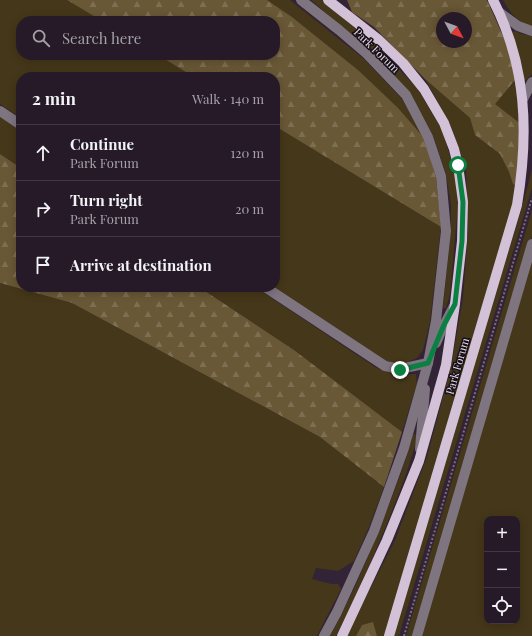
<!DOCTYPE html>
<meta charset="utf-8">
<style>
:root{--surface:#261a28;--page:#322734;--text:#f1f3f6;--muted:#a4a1a8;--line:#423845}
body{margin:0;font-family:"Playfair Display",serif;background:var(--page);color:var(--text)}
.controls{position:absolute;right:12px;bottom:12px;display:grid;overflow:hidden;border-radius:8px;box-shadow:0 2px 10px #0003}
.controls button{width:36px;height:36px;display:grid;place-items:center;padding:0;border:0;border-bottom:1px solid var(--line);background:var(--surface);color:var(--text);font:20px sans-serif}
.compass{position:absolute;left:436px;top:12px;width:36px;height:36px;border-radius:50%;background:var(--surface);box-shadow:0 2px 10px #0003;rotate:131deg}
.stop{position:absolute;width:12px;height:12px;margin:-9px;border:3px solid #0b8043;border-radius:50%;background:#fff}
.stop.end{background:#0b8043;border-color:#fff;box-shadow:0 1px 4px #0008}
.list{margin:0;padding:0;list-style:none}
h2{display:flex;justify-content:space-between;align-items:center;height:52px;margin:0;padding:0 16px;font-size:17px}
h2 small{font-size:13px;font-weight:400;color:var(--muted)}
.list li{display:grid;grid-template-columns:26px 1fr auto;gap:12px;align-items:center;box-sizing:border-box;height:56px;padding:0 16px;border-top:1px solid var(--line)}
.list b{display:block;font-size:15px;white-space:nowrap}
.list p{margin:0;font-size:13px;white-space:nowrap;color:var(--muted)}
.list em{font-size:13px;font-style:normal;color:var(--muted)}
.icon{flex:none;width:22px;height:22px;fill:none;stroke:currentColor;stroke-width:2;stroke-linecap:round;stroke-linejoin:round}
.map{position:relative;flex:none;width:532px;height:636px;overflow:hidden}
.search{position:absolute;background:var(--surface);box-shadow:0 2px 10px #0003;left:16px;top:16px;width:264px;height:44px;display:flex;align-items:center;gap:10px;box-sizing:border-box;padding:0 14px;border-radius:16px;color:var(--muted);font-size:15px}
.panel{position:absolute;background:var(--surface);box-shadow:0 2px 10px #0003;left:16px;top:72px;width:264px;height:220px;border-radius:16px}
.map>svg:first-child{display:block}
.grass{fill:#453719;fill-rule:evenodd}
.forest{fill:url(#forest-firs);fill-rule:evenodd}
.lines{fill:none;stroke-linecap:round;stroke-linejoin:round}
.path{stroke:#7a6c7d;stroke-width:2;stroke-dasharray:2 2;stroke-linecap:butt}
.minor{stroke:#7e7580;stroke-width:10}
.major{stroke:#d3c1d7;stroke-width:10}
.route{stroke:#0b8043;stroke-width:5}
.labels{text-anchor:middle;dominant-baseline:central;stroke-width:3;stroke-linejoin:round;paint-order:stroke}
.street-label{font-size:11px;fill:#e5dbe8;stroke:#160f18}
</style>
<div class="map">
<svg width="532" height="636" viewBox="0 0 532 636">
<defs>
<pattern id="forest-firs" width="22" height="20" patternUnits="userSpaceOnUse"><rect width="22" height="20" fill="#695836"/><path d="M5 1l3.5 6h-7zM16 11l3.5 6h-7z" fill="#7e6f53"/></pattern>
</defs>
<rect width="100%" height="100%" fill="#332336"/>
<g class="grass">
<path d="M0 0H67L102 21H21V55H158L194 77H21V118L0 104Z"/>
<path d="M267 0H290L364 59 402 99 424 138 358 70 292 17Z"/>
<path d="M311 0H323L376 45 417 88 442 130 455 172 458 206 450 294 446 308H443L451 231V205L446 174 433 135 410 93 370 51Z"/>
<path d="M503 0H532V26C517 23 510 12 503 0Z"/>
<path d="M515 31 522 34 532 36V74L526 80 524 79 511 32Z"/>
<path d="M425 79 470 118 475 135 500 154 509 172 513 184 516 186 513 206 386 636H377L373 623 362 625 356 636H346L395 540 427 457 451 367 463 298 468 232 466 170 451 126Z"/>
<path d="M516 80 522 125 494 104Z"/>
<path d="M0 117 21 131V168L0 154Z"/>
<path d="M275 126 441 227 430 322 423 350 417 358 400 365 386 361 273 287H275Z"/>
<path d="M532 169V188L399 636H393L466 390 521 211Z"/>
<path d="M532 210V236L414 636H406Z"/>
<path d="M532 254V636H420ZM487 519H517V621H487Z"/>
<path d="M0 283 72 303 320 437 384 487 369 527 354 561 338 571 316 568 312 579 331 584H338L341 589 317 636H0Z"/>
<path d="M199 287H255L375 367C388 374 401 374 416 374L417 384 402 432 294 350Z"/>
<path d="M413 434 418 435C406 480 388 522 370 564 359 588 348 613 336 636H330C354 593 373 546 391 500 399 478 408 456 413 434Z"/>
</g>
<g class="forest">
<path d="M67 0H267L292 17 358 70 398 108 424 138 436 177 441 227 275 126V77H194L158 55H275V21H102Z"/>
<path d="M347 0H487L507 45 516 79 495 104 522 125 516 186 513 184 509 172 500 154 475 135 470 118 425 79 374 27 352 12ZM442 18H466V42H442Z"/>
<path d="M0 154 21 168V287H199L294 350 402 432 384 487 320 437 72 303 0 283Z"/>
<path d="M373 622 377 636H356L362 625Z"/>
</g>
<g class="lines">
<path class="path" d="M404 636 532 198"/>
<g class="minor">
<path d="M301 0 339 30 367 54 406 95 428 137 441 176 446 231 436 321 428 363 404 448 374 531 337 612 324 636"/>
<path d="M499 12 518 26 532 31"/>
<path d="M523 99 532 82"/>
<path d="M0 111 21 125"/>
<path d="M265 287 385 366 400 369 428 363"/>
<path d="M436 343 443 327 454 306"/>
<path d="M420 449 425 389"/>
<path d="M417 636 532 244"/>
</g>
<g class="major">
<path d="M328 0 379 40 403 63 424 89 444 123 454 149 458 165 463 202 462 241 455 304 446 365 419 461 387 540 342 636"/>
<path d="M389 636 517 205C529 133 527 66 493 0"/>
</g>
</g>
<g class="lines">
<path class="route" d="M400 370 428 363 443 327 455 304 462 241 463 202 458 165"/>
</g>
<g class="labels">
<g class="street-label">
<text transform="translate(377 50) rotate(44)">Park Forum</text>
<text transform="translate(457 366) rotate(-74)">Park Forum</text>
</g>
</g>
</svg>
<div class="controls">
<button>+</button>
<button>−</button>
<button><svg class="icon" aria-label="locate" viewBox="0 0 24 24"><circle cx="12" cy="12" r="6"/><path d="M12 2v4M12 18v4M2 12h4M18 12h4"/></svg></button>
</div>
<svg class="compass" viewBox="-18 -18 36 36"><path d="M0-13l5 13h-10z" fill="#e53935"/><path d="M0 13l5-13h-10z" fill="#a4a1a8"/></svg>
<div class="stop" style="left:458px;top:165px"></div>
<div class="stop end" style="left:400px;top:370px"></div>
<div class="search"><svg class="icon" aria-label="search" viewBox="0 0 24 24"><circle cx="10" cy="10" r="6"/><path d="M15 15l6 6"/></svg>Search here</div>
<section class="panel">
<h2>2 min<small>Walk · 140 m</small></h2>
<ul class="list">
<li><svg class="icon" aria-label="ahead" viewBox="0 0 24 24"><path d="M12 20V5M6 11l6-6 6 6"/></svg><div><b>Continue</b><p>Park Forum</p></div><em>120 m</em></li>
<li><svg class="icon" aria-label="right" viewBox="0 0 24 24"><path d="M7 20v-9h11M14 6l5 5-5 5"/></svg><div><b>Turn right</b><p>Park Forum</p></div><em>20 m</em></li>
<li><svg class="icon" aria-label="arrive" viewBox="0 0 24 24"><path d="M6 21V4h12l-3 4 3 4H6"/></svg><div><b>Arrive at destination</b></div></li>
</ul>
</section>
</div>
